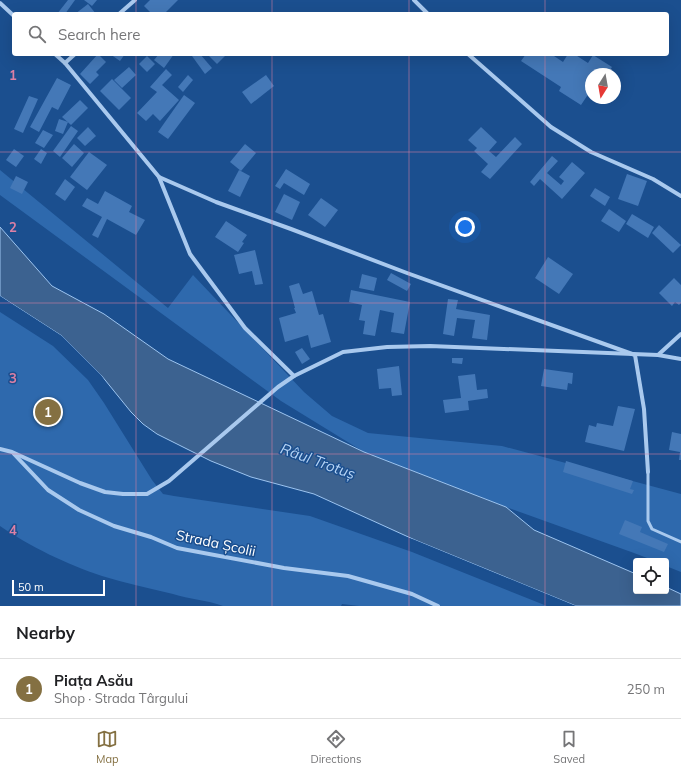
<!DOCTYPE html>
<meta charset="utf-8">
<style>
:root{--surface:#fff;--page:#f6f6f6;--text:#202124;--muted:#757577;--line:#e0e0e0;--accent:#847042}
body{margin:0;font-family:Mulish,sans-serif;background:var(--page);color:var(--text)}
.controls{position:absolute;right:12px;bottom:12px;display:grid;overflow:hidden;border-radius:4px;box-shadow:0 4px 16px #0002}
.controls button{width:36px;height:36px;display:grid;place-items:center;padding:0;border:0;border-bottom:1px solid var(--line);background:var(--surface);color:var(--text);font:20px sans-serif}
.compass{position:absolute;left:585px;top:68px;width:36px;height:36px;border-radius:50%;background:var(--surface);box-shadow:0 4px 16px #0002;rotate:191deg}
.scale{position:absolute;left:12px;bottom:10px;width:93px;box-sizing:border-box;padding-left:4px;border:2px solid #fff;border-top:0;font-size:11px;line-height:14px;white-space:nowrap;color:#fff;-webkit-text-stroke:3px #1b4f8f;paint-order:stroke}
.you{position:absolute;left:465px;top:227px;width:14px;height:14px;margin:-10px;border:3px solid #fff;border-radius:50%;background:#1a73e8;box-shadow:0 0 0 6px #1a73e833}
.badge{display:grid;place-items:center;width:26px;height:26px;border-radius:50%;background:var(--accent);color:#fff;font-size:13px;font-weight:700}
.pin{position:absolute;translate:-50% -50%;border:2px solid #fff;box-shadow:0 1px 4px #0006}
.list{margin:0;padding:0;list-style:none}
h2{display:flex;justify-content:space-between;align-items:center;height:52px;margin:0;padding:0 16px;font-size:17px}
h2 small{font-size:13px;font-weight:400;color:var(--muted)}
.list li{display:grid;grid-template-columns:26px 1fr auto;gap:12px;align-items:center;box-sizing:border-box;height:60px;padding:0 16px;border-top:1px solid var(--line)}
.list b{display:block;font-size:15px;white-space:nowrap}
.list p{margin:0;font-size:13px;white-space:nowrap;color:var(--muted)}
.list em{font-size:13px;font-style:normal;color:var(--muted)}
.icon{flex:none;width:22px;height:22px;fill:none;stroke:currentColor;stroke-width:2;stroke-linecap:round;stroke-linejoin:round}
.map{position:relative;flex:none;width:681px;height:606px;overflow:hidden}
.search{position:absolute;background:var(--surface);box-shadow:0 4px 16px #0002;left:12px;right:12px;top:12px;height:44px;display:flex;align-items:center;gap:10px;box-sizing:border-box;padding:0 14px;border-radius:4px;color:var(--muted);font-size:15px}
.sheet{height:112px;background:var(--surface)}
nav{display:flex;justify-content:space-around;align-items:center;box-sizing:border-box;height:56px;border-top:1px solid var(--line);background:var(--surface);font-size:11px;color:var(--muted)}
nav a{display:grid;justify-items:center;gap:2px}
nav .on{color:var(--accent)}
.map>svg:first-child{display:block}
.green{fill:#2e69ad}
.water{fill:#3c6290;stroke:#9cc4f0}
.pier{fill:#1b4f8f}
.building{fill:#4478b7}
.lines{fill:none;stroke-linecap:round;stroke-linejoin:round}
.lane{stroke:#a9c9ee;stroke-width:3}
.street{stroke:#a9c9ee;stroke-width:4}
.grid{fill:none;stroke:#dd80a5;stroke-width:1;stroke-opacity:0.55}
.labels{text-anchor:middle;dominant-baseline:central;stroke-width:3;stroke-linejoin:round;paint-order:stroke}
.street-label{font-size:14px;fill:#fff;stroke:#1b4f8f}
.water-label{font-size:15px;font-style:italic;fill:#b5d3f5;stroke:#1b4f8f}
.grid-label{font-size:13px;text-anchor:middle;font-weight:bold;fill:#dd80a5;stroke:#1b4f8f;stroke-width:3;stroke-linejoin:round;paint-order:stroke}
</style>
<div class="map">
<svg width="681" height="606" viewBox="0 0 681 606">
<rect width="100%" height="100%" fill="#1b4f8f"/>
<g class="green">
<path d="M0 170 168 308 193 275 304 392 332 416 368 433 502 446 681 494V572L666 566V561H655L634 553 506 507 364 452 281 401 0 195Z"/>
<path d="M0 312 53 346 88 380 104 403 152 480 163 494 174 496 310 516 412 552 547 606H359L342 604 341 606H223C207 600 189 599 173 594 149 588 125 583 102 576 68 565 29 546 0 526Z"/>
</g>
<path class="water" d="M0 227 52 286 104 314 168 359 364 452 506 507 534 530 636 574V591H666V587L681 594V606H576L415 540 314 494 251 477 211 461 157 434 143 424 131 412 101 375 62 336 0 296Z"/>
<g class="pier">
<path d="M0 296 62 336 101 375 108 386 100 376 61 337 0 299Z"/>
<path d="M389 531 415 540 576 606H570L415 542Z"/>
</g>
<g class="building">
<path d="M68 0H75L65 14H57Z"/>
<path d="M84 0H97L92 6Z"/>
<path d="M150 0H178L164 14H152L144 6Z"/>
<path d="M88 4 96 14H75Z"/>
<path d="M98 54 106 62 96 72 99 75 90 84 80 74Z"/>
<path d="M110 54H125L120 61Z"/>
<path d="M159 54H174L164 68 154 60Z"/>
<path d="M195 54H200L212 68 205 74 192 56Z"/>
<path d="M207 54H227L217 64Z"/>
<path d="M526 54H551L563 62 568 54H574L588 63 593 55 612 67 607 74H591V90L581 105 559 91 561 87 521 61Z"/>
<path d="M147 56 155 64 147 72 139 64Z"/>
<path d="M129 67 136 75 122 88 114 80Z"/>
<path d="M166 69 172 75 162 85 179 100 160 121 153 114 146 121 137 113 157 92 150 87Z"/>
<path d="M188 75 193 80 183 92 178 87Z"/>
<path d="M266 75 274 86 251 104 242 92Z"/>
<path d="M57 78 71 85 58 110 52 107 39 132 30 127Z"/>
<path d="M112 79 131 98 119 110 100 91Z"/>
<path d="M184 95 195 103 168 139 158 132Z"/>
<path d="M29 96 38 99 23 133 14 129Z"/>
<path d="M80 100 88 108 71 125 62 117Z"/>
<path d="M59 119 68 122 63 134 55 131Z"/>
<path d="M71 126 78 131 60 157 53 151Z"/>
<path d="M88 127 96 136 85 146 77 138Z"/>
<path d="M481 127 497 142 489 151 496 157 515 137 522 144 490 179 481 172 488 164 474 151 477 148 468 140Z"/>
<path d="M43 130 53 135 44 148 35 143Z"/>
<path d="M74 144 84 153 72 167 62 158Z"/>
<path d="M245 144 256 153 241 171 230 162Z"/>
<path d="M14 149 24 156 16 167 6 160Z"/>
<path d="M41 149 47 153 41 164 34 159Z"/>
<path d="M89 152 107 165 87 190 70 177Z"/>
<path d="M552 156 558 161 547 173 561 185 564 181 559 177 572 162 585 173 562 199 540 179 534 186 530 182Z"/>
<path d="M286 169 310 184 304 195 284 183 280 189 275 186Z"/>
<path d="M239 170 250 176 240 197 228 191Z"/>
<path d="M627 174 647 181 638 206 618 199Z"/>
<path d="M16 176 28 182 22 194 10 188Z"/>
<path d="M65 179 75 187 65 201 55 194Z"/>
<path d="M595 188 610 197 605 206 590 196Z"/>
<path d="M105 191 132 206 129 212 145 220 136 235 107 219 98 238 92 235 102 217 82 206 87 198 98 204Z"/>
<path d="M284 194 300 202 292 220 275 212Z"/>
<path d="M321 198 338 210 325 227 308 215Z"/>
<path d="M609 209 626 221 619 232 601 221Z"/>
<path d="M632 214 654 227 648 238 626 224Z"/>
<path d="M226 221 247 235 242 242 244 243 238 252 215 237Z"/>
<path d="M659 225 681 245 673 253 652 233Z"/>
<path d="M255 250 263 284 255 285 252 271 239 274 234 255Z"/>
<path d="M548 257 573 274 559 294 535 278Z"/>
<path d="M391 273 411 284 407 291 387 280Z"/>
<path d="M362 274 377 278 374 291 359 288Z"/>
<path d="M674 278 681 285V303L679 305 675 302 672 306 659 293Z"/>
<path d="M299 283 303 294 312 291 319 315 323 314 331 342 311 348 308 335 285 342 279 318 296 313 294 308H295L289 286Z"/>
<path d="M351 290 410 302 404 334 391 332 394 313 380 310 375 336 363 334 365 321 359 320 362 305 349 302Z"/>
<path d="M448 299 458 300 456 309 490 315 487 340 472 338 475 320 457 318 454 336 443 334Z"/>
<path d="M302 348 310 359 302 364 295 352Z"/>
<path d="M452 358H463L462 364 452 363Z"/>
<path d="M399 366 402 395 392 396 391 388 379 389 377 369Z"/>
<path d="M544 369 573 373 572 384 568 383 567 390 541 386Z"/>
<path d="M475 374 477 390 487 389 488 398 468 401 469 410 445 413 443 400 461 398 458 376Z"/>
<path d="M618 406 635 409 624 451 585 442 589 425 596 427 597 423 613 426Z"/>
<path d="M672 432 681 434V460H679L680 452 669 450Z"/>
<path d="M566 461 633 481 630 489 634 490 632 494 563 472Z"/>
<path d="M625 520 642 527 640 532 668 544 664 552 619 534Z"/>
</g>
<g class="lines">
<path class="lane" d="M648 472V521L652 529 681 542"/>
<g class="street">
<path d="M414 0 428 14"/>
<path d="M0 3 14 16"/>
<path d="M119 14 135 0"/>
<path d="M55 54 65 63"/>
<path d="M75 54 65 63 159 177 216 202 291 229 407 273 635 355 644 409 648 472"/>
<path d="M468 54 551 127 591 152 653 179 681 196"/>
<path d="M159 177 190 254 245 328 294 376"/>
<path d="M658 355 681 334"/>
<path d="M0 449 12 452 80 483 105 492 123 494H147L169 481 278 387 294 376 343 352 387 347 430 346 658 355 681 359"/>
<path d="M14 454 48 490 79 510 114 526 151 537 177 548 284 568 348 576 412 594 438 606"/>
</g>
</g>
<path class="grid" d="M136 0V14M272 0V14M409 0V14M545 0V14M136 54V606M272 54V606M409 54V606M545 54V606M0 152H681M0 303H681M0 454H681"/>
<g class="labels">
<g class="street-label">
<text transform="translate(216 543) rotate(12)">Strada Școlii</text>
</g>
<g class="water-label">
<text transform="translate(318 461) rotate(20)">Râul Trotuș</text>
</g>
</g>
<g class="grid-label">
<text x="13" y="80">1</text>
<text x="13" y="232">2</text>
<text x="13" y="383">3</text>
<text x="13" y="535">4</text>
</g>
</svg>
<div class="controls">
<button><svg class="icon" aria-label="locate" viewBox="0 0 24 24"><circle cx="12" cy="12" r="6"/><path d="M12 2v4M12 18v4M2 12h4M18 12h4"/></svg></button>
</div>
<svg class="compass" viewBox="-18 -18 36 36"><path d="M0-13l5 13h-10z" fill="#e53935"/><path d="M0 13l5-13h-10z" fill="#757577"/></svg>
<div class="scale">50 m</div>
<div class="you"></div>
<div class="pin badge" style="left:48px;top:412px">1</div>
<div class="search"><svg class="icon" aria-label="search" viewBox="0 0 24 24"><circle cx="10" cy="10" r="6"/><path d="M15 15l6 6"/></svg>Search here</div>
</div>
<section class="sheet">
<h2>Nearby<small></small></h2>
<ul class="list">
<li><span class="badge">1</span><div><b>Piața Asău</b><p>Shop · Strada Târgului</p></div><em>250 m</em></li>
</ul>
</section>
<nav>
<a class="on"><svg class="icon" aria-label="map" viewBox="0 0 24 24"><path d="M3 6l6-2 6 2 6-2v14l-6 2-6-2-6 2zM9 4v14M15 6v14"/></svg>Map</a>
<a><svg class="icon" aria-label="directions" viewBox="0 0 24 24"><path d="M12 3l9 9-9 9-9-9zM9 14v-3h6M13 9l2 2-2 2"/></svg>Directions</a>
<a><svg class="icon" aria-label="saved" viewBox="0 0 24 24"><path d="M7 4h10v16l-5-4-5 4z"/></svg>Saved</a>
</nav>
